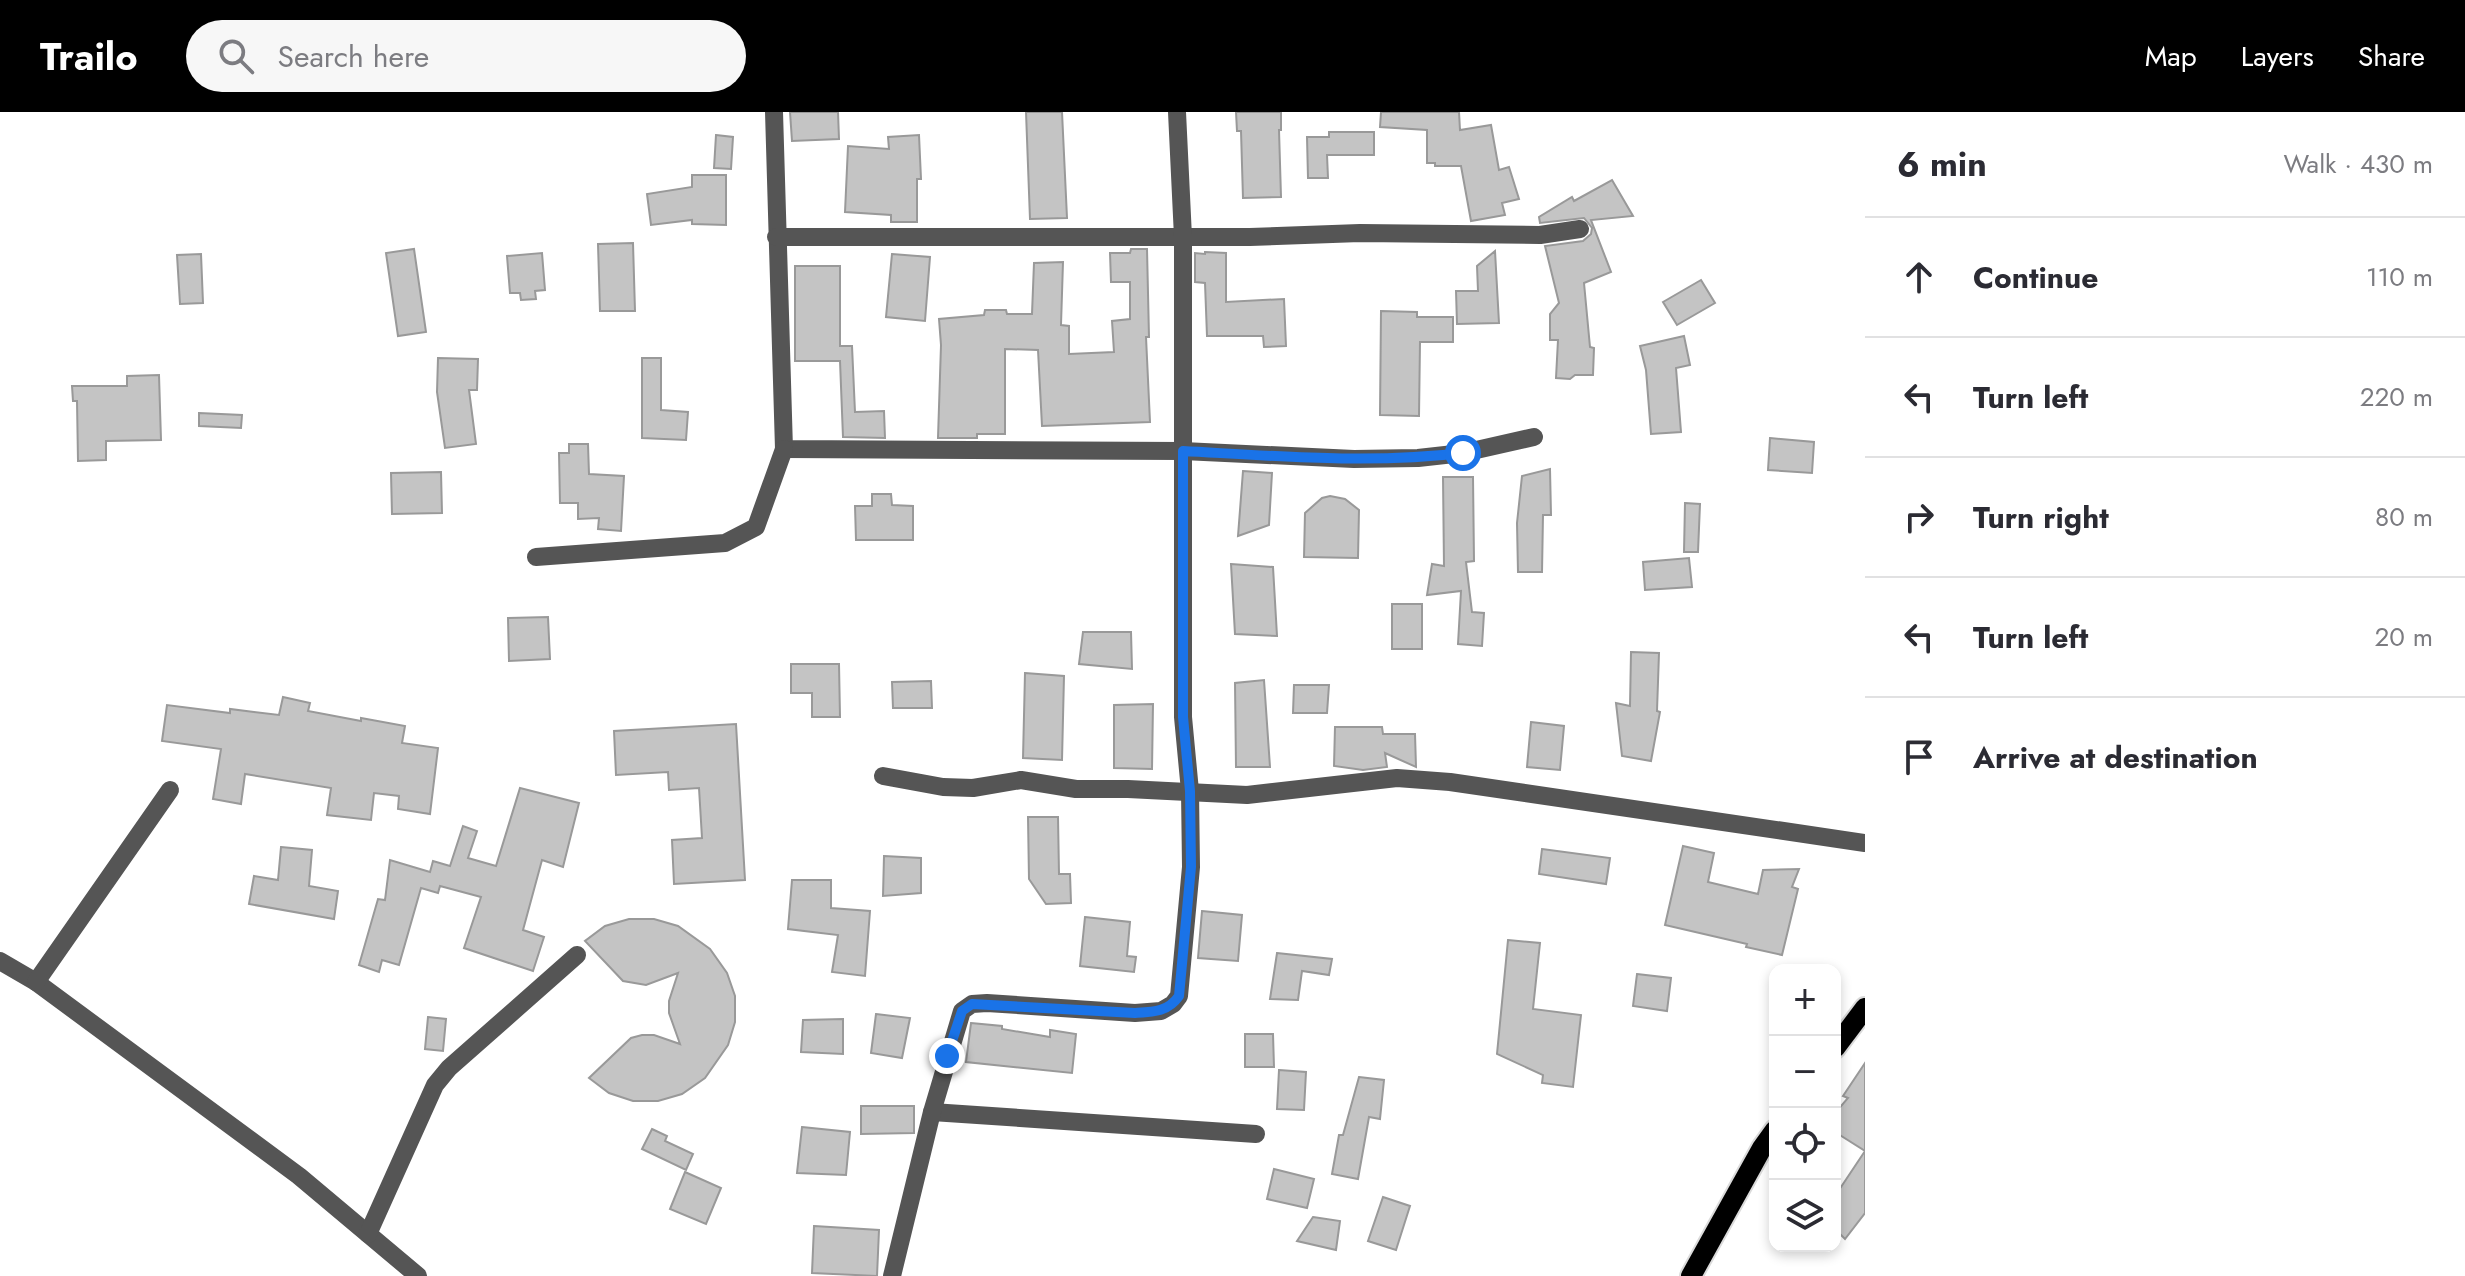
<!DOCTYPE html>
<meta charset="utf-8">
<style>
:root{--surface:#fff;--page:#f7f7f7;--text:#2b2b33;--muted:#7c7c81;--line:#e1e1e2;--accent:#000}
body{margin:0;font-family:Jost,sans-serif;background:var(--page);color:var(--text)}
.controls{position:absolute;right:24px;bottom:24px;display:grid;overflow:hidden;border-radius:16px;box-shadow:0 4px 12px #0003}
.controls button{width:72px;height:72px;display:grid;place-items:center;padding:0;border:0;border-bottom:2px solid var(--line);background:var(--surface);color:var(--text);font:40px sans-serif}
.stop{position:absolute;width:24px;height:24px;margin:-18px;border:6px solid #1a73e8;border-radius:50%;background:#fff}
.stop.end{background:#1a73e8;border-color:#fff;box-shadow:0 2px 8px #0008}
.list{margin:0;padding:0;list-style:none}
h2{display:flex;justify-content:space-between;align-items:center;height:104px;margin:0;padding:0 32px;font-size:34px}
h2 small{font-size:26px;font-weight:400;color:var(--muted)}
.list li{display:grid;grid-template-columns:52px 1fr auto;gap:24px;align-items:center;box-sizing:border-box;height:120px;padding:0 32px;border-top:2px solid var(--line)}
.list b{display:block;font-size:30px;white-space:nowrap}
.list em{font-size:26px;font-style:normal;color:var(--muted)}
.icon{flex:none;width:44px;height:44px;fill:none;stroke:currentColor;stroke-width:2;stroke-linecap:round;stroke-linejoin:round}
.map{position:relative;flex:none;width:1865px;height:1164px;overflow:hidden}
header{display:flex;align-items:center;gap:48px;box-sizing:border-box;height:112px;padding:0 40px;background:var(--accent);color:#fff}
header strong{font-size:38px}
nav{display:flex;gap:44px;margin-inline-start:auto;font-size:28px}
.search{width:560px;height:72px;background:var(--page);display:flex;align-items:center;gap:20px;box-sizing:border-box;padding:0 28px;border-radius:44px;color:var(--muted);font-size:30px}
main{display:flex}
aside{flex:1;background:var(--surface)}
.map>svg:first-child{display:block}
.building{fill:#c4c4c4;stroke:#999;stroke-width:2}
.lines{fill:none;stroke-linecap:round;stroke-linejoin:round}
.major-casing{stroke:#dbdbdb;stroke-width:24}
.minor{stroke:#555;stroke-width:18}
.major{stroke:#000;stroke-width:20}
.route{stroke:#1a73e8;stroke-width:10}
</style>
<header>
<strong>Trailo</strong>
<div class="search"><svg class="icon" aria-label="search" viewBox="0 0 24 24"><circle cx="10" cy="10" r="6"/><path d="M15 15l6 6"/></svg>Search here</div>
<nav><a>Map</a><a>Layers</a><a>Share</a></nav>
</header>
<main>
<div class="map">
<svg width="1865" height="1164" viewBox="0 0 1865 1164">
<rect width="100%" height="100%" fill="#fff"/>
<g class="building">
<path d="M790 0H838L839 27 792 29Z"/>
<path d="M1026 0H1062L1067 106 1030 107Z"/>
<path d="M1236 0H1281V18H1279L1281 85 1243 86 1241 19H1237Z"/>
<path d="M1381 0H1459L1460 18 1491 13 1499 58 1509 55 1519 87 1502 91 1505 103 1471 109 1461 54H1435V51H1427V18L1380 15Z"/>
<path d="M1329 20H1374V43H1327L1328 66H1308L1307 25H1329Z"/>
<path d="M716 23 733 25 731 57 714 56Z"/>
<path d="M919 23 921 67H917V110H891V103L845 100 848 34 889 37 888 25Z"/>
<path d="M692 63H726V113L692 112V108L651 113 647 82 692 75Z"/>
<path d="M1612 68 1633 104 1591 108 1611 160 1584 171 1590 235 1594 236 1593 263H1575L1570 267 1556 266 1558 228H1550V202L1559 191 1545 134 1583 129 1591 122 1592 116 1584 106 1540 111 1539 105 1572 85 1574 89Z"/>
<path d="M633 131 635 199H600L598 132Z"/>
<path d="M414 137 426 220 398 224 386 141Z"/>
<path d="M1131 137H1147L1149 225H1146L1150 310 1042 314 1038 238 1005 237V322H977V326H938L941 233 939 207 984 203 985 198H1006L1007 202H1032L1034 151 1063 150 1061 213 1069 214V242L1114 240 1112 209 1130 207V170H1111L1110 141H1130Z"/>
<path d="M1495 139 1499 211 1457 212 1456 179H1478L1477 154Z"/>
<path d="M1205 140 1226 141V190L1284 187 1286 234 1264 235 1263 224H1207L1205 171 1195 170V141L1205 142Z"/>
<path d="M542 141 545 178 535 179 536 187 521 188 520 181H510L507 144Z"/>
<path d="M201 142 203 191 180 192 177 143Z"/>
<path d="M892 142 930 145 925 209 886 205Z"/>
<path d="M795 154H840V234H852L855 300 884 299 885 326 843 325 840 249H795Z"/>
<path d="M1701 168 1715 191 1677 213 1663 190Z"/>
<path d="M1381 199 1417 200V205H1453V230H1420L1419 304 1380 303Z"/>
<path d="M1684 224 1690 253 1676 256 1681 320 1651 322 1646 258 1640 234Z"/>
<path d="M438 246 478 247 477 278H469L476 332 445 336 437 280Z"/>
<path d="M642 246H661V298L688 300 686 328 642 326Z"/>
<path d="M159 263 161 328 106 329V348L78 349 77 289H73L72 274H127V264Z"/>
<path d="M199 301 242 303 241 316 199 314Z"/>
<path d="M1770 326 1814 330 1812 361 1768 358Z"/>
<path d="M569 332H588L589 362 624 364 621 419 598 417 599 406 578 407V391H560L559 341H569Z"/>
<path d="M1550 357 1551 403H1543L1542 460H1518L1517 411 1522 364Z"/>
<path d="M1243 359 1272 361 1269 413 1238 424Z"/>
<path d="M441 360 442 401 392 402 391 361Z"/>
<path d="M1443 365H1473L1474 449 1466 450 1472 500 1484 501 1482 534 1458 532 1461 479 1427 483 1432 452 1444 454Z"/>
<path d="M872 382H891L892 393 913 394V428H856L855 394H872Z"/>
<path d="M1330 384 1345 387 1359 398 1358 446 1304 445 1305 401 1322 386Z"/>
<path d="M1685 391 1700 392 1698 440H1684Z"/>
<path d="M1689 446 1692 475 1645 478 1643 450Z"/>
<path d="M1231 452 1273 455 1277 524 1235 522Z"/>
<rect x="1392" y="492" width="30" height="45"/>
<path d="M548 505 550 547 509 549 508 506Z"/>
<path d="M1083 520H1131L1132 557 1079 552Z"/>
<path d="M1631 540 1659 541 1657 599 1660 600 1651 649 1622 644 1616 591 1630 594Z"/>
<path d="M791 552H839L840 605H812V581H791Z"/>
<path d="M1025 561 1064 564 1062 648 1023 646Z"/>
<path d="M1264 568 1270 655H1236L1235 571Z"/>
<path d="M931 569 932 596H893L892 570Z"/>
<path d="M1294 573H1329L1327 601H1293Z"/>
<path d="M283 585 310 591 308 599 361 609V606L405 614 402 631 438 636 430 702 398 697 399 684 374 681 371 708 327 703 331 676 245 662 241 692 213 687 221 637 162 629 167 593 230 601V597L279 603Z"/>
<path d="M1153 592 1152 657 1114 656V593Z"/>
<path d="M1531 610 1564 614 1560 658 1527 655Z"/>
<path d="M736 612 745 768 674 772 672 728 702 726 699 676 669 678 668 660 616 663 614 619Z"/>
<path d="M1335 615H1382L1383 622H1415L1416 655 1385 641 1387 655 1363 658 1334 654Z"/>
<path d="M520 676 579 691 563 755 542 748 523 818 544 825 533 859 464 836 481 785 440 774 438 781 421 776 399 853 382 848 379 860 359 853 378 787 385 788 390 748 430 760 433 749 450 754 463 714 477 719 468 746 496 754Z"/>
<path d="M1028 705H1058L1059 762H1070L1071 791 1046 792 1029 767Z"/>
<path d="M1683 734 1714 741 1708 770 1758 782 1763 758 1799 757 1792 775 1798 777 1782 843 1746 835 1747 832 1665 813Z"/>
<path d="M281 735 312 738 309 774 338 779 334 807 249 792 254 764 278 768Z"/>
<path d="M1542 737 1610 746 1606 772 1539 762Z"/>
<path d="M884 744 921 746V781L883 784Z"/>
<path d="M792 768H831V796L870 799 865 864 832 860 838 823 788 817Z"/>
<path d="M1202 799 1242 803 1238 849 1198 846Z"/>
<path d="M1085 805 1130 810 1127 844 1136 845 1134 860 1080 854Z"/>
<path d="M629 807H654L678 814 710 837 727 861 735 884V910L728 933 705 966 682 982 658 989H633L609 981 589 966 631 926 642 923H654L680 932 669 901V889L678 861 646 873 623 869 585 829 605 814Z"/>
<path d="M1508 828 1540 831 1533 897 1581 903 1573 975 1542 971 1543 963 1497 942Z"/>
<path d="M1277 841 1332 847 1329 863 1302 859 1298 888 1270 887Z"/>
<path d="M1637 862 1671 866 1667 899 1633 894Z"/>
<path d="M876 902 910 906 902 946 871 941Z"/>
<path d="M428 905 446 907 443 939 425 937Z"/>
<path d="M843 907V942L801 940 803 908Z"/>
<path d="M971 911 1002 914V917L1050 925V918L1076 922 1072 961 966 950Z"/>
<path d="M1245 922H1273L1274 955H1245Z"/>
<path d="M1865 951V1101L1845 1127 1835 1117V1084L1865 1039 1835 1020V1001L1848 986 1843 984Z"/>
<path d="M1279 958 1306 960 1304 998 1277 997Z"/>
<path d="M1359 965 1384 968 1380 1007 1369 1005 1358 1067 1332 1062 1339 1023H1343Z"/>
<path d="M861 994H914V1021L861 1022Z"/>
<path d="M802 1015 850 1020 846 1063 797 1061Z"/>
<path d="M652 1017 667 1024 665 1029 693 1042 686 1058 642 1037Z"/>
<path d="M1274 1057 1314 1067 1307 1096 1267 1087Z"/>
<path d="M685 1060 721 1076 706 1112 670 1097Z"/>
<path d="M1383 1085 1410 1094 1396 1138 1368 1129Z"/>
<path d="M1313 1105 1340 1109 1336 1138 1297 1129Z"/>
<path d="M814 1114 879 1118 877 1164 812 1161Z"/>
</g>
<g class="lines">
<defs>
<g id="major">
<path d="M1835 936 1865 896"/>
<path d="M1691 1164 1762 1036 1775 1018"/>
</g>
</defs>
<use href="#major" class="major-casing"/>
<g class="minor">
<path d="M774 0 784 337 1183 339 1354 347 1418 346 1463 341 1534 325"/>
<path d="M776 125H1250L1360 121 1540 123 1580 117"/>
<path d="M536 445 725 431 756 415 784 337"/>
<path d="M883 664 943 675 973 676 1021 668 1076 677H1128L1247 683 1397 666 1450 670 1865 731"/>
<path d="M0 849 36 870 299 1064 418 1164"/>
<path d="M36 870 170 678"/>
<path d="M932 1000 1256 1022"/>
<path d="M368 1122 435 973 449 956 577 843"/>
<path d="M892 1164 932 1000 962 899 972 892 987 891 1135 901 1161 899 1173 892 1179 884 1191 755 1190 679 1183 605V125L1177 0"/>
</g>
<use href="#major" class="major"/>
</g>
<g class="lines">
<path class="route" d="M947 944 962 899 972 892 1135 901C1153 900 1168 900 1179 884L1191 755 1190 679 1183 605V339C1276 344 1370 352 1463 341"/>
</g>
</svg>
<div class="controls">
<button>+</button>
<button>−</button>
<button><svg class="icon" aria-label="locate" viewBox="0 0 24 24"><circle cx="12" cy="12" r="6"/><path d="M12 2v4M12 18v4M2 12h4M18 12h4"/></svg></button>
<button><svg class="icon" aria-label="layers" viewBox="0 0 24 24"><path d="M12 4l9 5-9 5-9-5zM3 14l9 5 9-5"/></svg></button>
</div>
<div class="stop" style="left:1463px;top:341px"></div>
<div class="stop end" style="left:947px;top:944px"></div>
</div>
<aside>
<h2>6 min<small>Walk · 430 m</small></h2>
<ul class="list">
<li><svg class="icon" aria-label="ahead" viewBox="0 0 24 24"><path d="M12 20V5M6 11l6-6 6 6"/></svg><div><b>Continue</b></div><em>110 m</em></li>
<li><svg class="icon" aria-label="left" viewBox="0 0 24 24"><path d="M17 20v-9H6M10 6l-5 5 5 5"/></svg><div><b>Turn left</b></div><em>220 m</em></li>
<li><svg class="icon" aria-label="right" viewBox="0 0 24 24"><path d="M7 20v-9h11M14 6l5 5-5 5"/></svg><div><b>Turn right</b></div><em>80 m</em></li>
<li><svg class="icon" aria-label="left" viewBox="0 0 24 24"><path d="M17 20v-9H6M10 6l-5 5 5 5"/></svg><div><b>Turn left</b></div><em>20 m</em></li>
<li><svg class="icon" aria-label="arrive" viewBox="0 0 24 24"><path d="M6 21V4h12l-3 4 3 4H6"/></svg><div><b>Arrive at destination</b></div></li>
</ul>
</aside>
</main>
